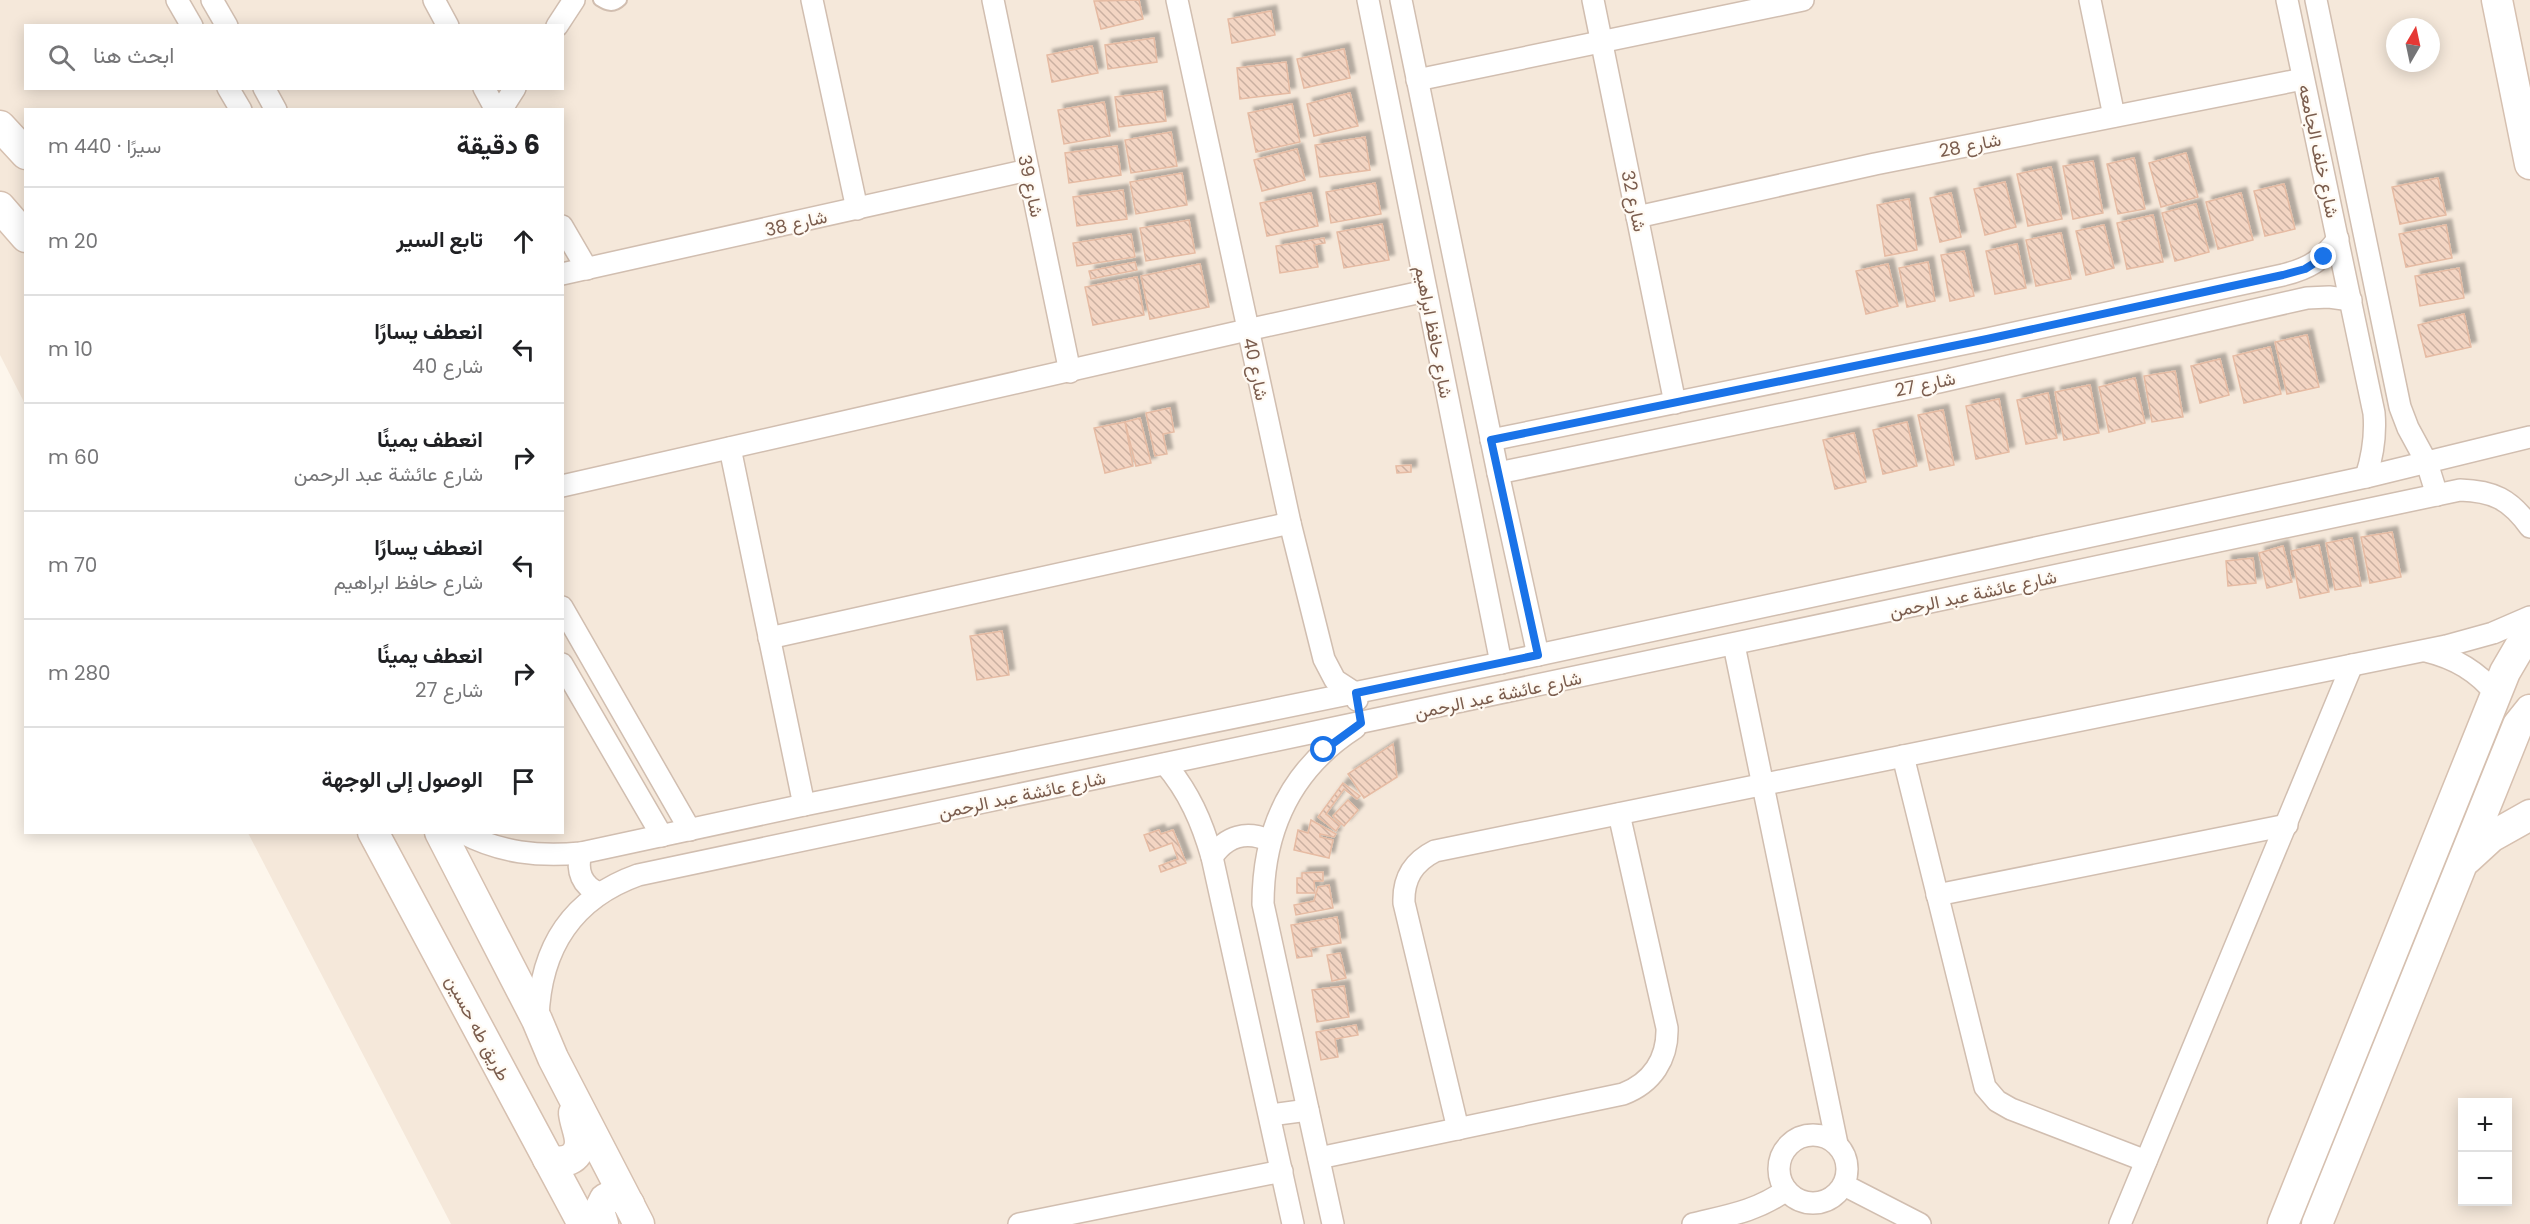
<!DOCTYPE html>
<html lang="ar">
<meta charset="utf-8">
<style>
:root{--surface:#fff;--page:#f2f2f2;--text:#202124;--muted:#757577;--line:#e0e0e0}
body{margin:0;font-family:Poppins,Vazirmatn,sans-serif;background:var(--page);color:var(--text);direction:rtl}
.controls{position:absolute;right:18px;bottom:18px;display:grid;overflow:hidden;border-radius:0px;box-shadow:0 3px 15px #0003}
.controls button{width:54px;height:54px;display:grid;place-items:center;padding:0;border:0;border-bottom:2px solid var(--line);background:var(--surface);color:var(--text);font:30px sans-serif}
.compass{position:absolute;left:2386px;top:18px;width:54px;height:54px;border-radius:50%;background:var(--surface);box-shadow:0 3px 15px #0003;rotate:9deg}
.stop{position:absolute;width:18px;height:18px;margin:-14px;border:4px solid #1a73e8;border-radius:50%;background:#fff}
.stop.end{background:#1a73e8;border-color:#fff;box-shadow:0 2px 6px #0008}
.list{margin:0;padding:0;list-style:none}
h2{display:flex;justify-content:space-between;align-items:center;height:78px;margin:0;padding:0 24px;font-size:26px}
h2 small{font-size:20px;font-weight:400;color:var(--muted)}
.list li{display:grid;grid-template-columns:39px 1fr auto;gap:18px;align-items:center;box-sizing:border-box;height:108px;padding:0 24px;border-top:2px solid var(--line)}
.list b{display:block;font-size:22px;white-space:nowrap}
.list p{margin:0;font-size:20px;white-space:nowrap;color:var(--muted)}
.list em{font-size:20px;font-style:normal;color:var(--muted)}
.icon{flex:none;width:33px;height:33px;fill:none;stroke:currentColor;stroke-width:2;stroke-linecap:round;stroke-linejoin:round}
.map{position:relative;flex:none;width:2530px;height:1224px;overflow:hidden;direction:ltr}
.search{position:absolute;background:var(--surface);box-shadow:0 3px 15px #0003;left:24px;top:24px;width:540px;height:66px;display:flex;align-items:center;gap:15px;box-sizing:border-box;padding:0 21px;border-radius:0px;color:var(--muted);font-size:22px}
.panel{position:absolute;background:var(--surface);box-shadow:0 3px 15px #0003;left:24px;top:108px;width:540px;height:726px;border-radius:0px;direction:rtl}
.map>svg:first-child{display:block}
.residential{fill:#f5e8da;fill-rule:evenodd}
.building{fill:url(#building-back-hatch);stroke:#e6bba3;stroke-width:1.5;filter:url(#shadow)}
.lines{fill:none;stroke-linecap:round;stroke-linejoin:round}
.lane-casing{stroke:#d1beb0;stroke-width:14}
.street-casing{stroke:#d1beb0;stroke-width:24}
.secondary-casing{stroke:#d6c0b0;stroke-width:33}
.lane{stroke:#fff;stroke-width:10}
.street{stroke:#fff;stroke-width:21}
.secondary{stroke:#fff;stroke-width:30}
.route{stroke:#1a73e8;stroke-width:8}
.labels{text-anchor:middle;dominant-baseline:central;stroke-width:4.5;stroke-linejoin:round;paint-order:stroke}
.street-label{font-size:18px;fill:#7a5c4d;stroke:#fffaf3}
</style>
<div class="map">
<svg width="2530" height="1224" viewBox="0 0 2530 1224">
<defs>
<pattern id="building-back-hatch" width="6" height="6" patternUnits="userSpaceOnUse" patternTransform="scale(1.5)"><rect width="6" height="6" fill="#f3d5c3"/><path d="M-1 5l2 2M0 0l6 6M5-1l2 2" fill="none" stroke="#cab0a1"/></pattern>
<filter id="shadow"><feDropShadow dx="5.5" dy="-5.5" stdDeviation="1.5" flood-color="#0004"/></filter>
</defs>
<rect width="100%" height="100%" fill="#fdf6ec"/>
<path class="residential" d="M0 0H2530V1224H451L248 833 562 832V110H26L25 404 0 355ZM26 26H562V88H26ZM2395 27H2431V63H2395ZM2462 1102H2508V1202H2462Z"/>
<g class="building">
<path d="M1139 0 1143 19 1101 29 1094 1Z"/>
<path d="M1271 11 1275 35 1232 43 1228 19Z"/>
<path d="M1154 38 1157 62 1108 69 1105 45Z"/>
<path d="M1092 46 1098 73 1052 82 1047 55Z"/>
<path d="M1344 49 1350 78 1304 88 1297 59Z"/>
<path d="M1286 62 1290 93 1240 99 1237 68Z"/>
<path d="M1162 91 1166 121 1119 127 1115 97Z"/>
<path d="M1350 93 1358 126 1314 136 1307 104Z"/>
<path d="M1104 102 1110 136 1064 144 1058 110Z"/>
<path d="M1292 104 1300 142 1256 152 1248 113Z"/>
<path d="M1171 132 1177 166 1131 173 1125 140Z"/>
<path d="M1365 137 1370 170 1320 177 1315 145Z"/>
<path d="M1117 146 1121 175 1069 183 1065 153Z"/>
<path d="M1297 149 1305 180 1262 191 1254 160Z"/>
<path d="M2186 153 2198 197 2161 207 2149 163Z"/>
<path d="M2134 158 2145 209 2118 214 2107 164Z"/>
<path d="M2093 161 2103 213 2073 219 2063 166Z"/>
<path d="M2051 167 2062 219 2028 226 2017 174Z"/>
<path d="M1182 173 1187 205 1136 214 1130 182Z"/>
<path d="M2438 178 2446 215 2400 224 2392 187Z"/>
<path d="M2005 182 2016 227 1985 235 1974 189Z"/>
<path d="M1375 183 1381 214 1331 223 1326 192Z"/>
<path d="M2284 184 2295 229 2265 236 2254 191Z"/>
<path d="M1123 190 1127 219 1077 226 1073 197Z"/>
<path d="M1311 193 1318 226 1267 236 1260 203Z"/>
<path d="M1951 193 1961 237 1940 242 1930 198Z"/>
<path d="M2241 193 2253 240 2218 249 2206 202Z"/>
<path d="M1909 199 1917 250 1885 256 1877 205Z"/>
<path d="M2196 204 2209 252 2175 261 2162 213Z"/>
<path d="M2153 215 2163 262 2127 269 2117 223Z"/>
<path d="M1189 220 1195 253 1146 261 1140 228Z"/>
<path d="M1382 224 1389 260 1344 268 1337 232Z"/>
<path d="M2104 225 2114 268 2086 275 2076 231Z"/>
<path d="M2446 225 2452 258 2406 267 2399 234Z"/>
<path d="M2061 233 2071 279 2036 286 2026 240Z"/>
<path d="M1131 234 1135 257 1077 266 1073 243Z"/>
<path d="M1324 238 1325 243 1314 245 1318 267 1280 273 1276 246Z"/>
<path d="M2017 244 2026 288 1995 294 1986 251Z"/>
<path d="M1964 251 1974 296 1950 301 1941 255Z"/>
<path d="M1135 262 1137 270 1091 279 1089 271Z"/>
<path d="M1928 262 1935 301 1907 307 1899 268Z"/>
<path d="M1200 264 1209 307 1150 319 1141 276Z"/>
<path d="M1888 264 1898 306 1866 314 1856 271Z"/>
<path d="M2459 268 2464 298 2420 306 2415 276Z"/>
<path d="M1137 277 1144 315 1093 325 1085 287Z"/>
<path d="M2464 314 2471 347 2426 357 2418 325Z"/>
<path d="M2307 335 2319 387 2287 394 2275 342Z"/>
<path d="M2270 347 2281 394 2244 403 2233 356Z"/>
<path d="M2220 359 2229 395 2200 403 2191 366Z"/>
<path d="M2175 371 2183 417 2152 422 2144 376Z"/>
<path d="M2135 378 2145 423 2109 432 2099 387Z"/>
<path d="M2090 385 2099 433 2064 440 2055 392Z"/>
<path d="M2048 393 2057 438 2026 444 2017 400Z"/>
<path d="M1999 399 2009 452 1976 459 1966 406Z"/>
<path d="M1170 408 1174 432 1163 434 1167 454 1155 456 1146 413Z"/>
<path d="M1943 410 1954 465 1930 470 1918 415Z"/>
<path d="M1140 418 1151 463 1136 466 1125 422Z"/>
<path d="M1125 422 1133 466 1105 473 1094 428Z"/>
<path d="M1907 422 1917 466 1883 474 1873 430Z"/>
<path d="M1854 433 1866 482 1835 489 1823 440Z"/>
<path d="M1411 465V472L1397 473 1396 466Z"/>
<path d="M2392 532 2401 577 2370 583 2361 537Z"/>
<path d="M2352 538 2361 586 2335 590 2326 543Z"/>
<path d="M2319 545 2329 592 2300 598 2291 551Z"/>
<path d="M2283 546 2292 582 2267 588 2259 553Z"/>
<path d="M2253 558 2256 583 2228 586 2226 561Z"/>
<path d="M1002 631 1009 675 977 680 970 636Z"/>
<path d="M1393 744 1397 777 1364 798 1348 774Z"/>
<path d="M1343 783 1360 796 1357 799 1344 789 1326 814 1340 825 1336 831 1318 817Z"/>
<path d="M1348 800 1358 810 1344 826 1333 816Z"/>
<path d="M1311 820 1336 834 1334 837 1320 834V837L1333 840 1329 858 1294 850 1298 830 1308 833Z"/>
<path d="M1159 830 1161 834 1173 830 1186 863 1161 872 1159 866 1178 859 1172 843 1150 851 1144 835Z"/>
<path d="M1323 872V881H1314L1315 893H1297V878H1302V873Z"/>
<path d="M1329 885 1333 908 1296 915 1294 905 1314 901 1318 887Z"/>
<path d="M1337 917 1341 943 1311 948 1312 956 1297 958 1291 925Z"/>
<path d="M1340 953 1346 978 1332 981 1327 955Z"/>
<path d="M1344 986 1349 1017 1317 1022 1312 990Z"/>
<path d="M1356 1025 1358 1035 1335 1039 1338 1057 1321 1060 1316 1032Z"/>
</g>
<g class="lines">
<defs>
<path id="lane" d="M599 0C607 5 613 8 621 0"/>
<g id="street">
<path d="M177 0 192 26"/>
<path d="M212 0 227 26"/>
<path d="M434 0 448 26"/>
<path d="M812 0 857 209"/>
<path d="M993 0 1070 372"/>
<path d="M1177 0 1290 523 1324 659 1335 680 1355 693 1357 700"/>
<path d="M1368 0 1501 663"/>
<path d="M1401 0 1498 473 1538 655"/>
<path d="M1593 0 1675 403"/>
<path d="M2090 0 2114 116"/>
<path d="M2287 0 2374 413C2376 436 2373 455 2366 477"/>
<path d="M2316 0 2400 407 2408 428 2427 463 2437 495"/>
<path d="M557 26 574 0"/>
<path d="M1417 80 1803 0"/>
<path d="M228 88 241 110"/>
<path d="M264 88 276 110"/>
<path d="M484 88 496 110"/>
<path d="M501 110 515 88"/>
<path d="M1637 217 1875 164 2303 79"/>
<path d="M562 226 587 269"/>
<path d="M562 274 1028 170"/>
<path d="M1491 440 1987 339 2283 275C2310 268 2321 261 2338 239"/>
<path d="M730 448 804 805"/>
<path d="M1498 473 1939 382 2307 298 2329 297 2351 300"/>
<path d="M562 486 1247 330 1426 291"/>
<path d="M562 607 690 830"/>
<path d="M769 638 1290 523"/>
<path d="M1734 645 1837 1144"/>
<path d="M2426 651C2455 658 2477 671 2496 694"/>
<path d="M562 664 662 836"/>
<path d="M1903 756 1985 1087 1997 1101 2011 1109 2146 1161"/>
<path d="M1165 764C1189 792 1202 822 1212 857L1293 1224"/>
<path d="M461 832C500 853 539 857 581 853L804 805 1501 663 2366 477 2530 437"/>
<path d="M581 853C576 871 582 886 599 893"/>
<path d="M1212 857C1226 836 1247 830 1270 841"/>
<path d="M1937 895 2287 825"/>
<path d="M538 1019C540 949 571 899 638 875L2460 490C2493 491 2510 499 2530 527"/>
<path d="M1270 1115 1308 1110"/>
<path d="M1458 1129 1404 903C1403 879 1413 862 1435 851L2446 646 2493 633 2530 617"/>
<circle cx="1813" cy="1169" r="34"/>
<path d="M1319 1158 1623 1094C1652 1083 1668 1059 1667 1028L1619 814"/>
<path d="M1844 1185 1920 1224"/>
<path d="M1019 1224 1282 1171"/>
<path d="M1333 1224 1263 904C1263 829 1291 769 1355 728"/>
<path d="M1693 1224C1726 1216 1758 1211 1786 1190"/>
<path d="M2120 1224 2352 665"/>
</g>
<g id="secondary">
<path d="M2497 0 2530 164"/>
<path d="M0 126 26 154"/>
<path d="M0 207 26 237"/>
<path d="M373 832 583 1224"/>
<path d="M440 832 537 1020 553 1058 639 1224"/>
<path d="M2467 859 2491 837 2530 815"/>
<path d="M548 1159C562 1165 580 1160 580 1142 580 1133 575 1123 574 1113"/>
<path d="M603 1224 599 1211 605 1199C614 1194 622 1196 629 1204"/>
<path d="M2283 1224 2505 672 2519 648 2530 636"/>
<path d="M2317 1224 2518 725 2530 710"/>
</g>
</defs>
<use href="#lane" class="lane-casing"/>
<use href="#street" class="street-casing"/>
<use href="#secondary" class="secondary-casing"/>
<use href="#lane" class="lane"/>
<use href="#street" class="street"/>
<use href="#secondary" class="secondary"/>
</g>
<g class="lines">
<path class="route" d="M1324 750 1361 723 1356 693 1538 655 1491 440 1987 339 2283 275 2305 269 2324 257"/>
</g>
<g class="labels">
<g class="street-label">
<text transform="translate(1970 145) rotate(-11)">شارع 28</text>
<text transform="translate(2319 151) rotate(78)">شارع خلف الجامعه</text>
<text transform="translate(1031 186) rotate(78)">شارع 39</text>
<text transform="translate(1634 201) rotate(78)">شارع 32</text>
<text transform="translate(796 223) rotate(-13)">شارع 38</text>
<text transform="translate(1434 332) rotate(79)">شارع حافظ ابراهيم</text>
<text transform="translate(1256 369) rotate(78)">شارع 40</text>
<text transform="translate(1925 384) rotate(-12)">شارع 27</text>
<text transform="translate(1973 594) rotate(-12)">شارع عائشة عبد الرحمن</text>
<text transform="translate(1498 695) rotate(-12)">شارع عائشة عبد الرحمن</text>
<text transform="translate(1022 795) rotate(-12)">شارع عائشة عبد الرحمن</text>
<text transform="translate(478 1028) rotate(62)">طريق طه حسين</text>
</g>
</g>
</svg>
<div class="controls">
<button>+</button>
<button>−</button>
</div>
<svg class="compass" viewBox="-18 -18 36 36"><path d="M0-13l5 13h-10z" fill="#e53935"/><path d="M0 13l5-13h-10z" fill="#757577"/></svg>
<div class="stop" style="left:1324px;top:750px"></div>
<div class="stop end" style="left:2324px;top:257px"></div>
<div class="search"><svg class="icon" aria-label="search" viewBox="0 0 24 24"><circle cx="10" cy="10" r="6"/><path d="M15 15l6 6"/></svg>ابحث هنا</div>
<section class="panel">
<h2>6 دقيقة<small>سيرًا · 440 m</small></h2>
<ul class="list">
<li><svg class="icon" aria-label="ahead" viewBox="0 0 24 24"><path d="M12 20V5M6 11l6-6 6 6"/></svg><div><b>تابع السير</b></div><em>20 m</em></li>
<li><svg class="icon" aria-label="left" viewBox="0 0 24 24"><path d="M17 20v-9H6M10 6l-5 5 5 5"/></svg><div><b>انعطف يسارًا</b><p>شارع 40</p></div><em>10 m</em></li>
<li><svg class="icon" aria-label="right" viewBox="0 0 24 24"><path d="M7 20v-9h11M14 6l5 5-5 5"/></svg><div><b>انعطف يمينًا</b><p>شارع عائشة عبد الرحمن</p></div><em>60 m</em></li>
<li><svg class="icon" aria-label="left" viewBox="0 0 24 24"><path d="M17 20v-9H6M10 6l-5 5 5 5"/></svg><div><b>انعطف يسارًا</b><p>شارع حافظ ابراهيم</p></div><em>70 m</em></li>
<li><svg class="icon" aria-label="right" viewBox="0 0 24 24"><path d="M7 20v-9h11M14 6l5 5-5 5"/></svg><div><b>انعطف يمينًا</b><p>شارع 27</p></div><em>280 m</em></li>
<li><svg class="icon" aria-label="arrive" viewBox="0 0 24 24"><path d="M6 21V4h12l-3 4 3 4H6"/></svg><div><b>الوصول إلى الوجهة</b></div></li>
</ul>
</section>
</div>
